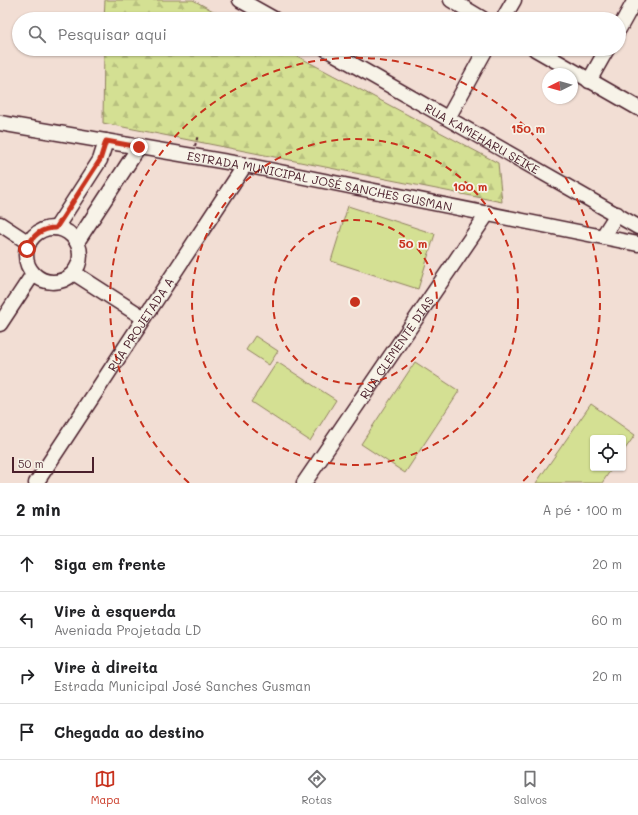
<!DOCTYPE html>
<html lang="pt">
<meta charset="utf-8">
<style>
:root{--surface:#fff;--page:#f6f6f6;--text:#202124;--muted:#757577;--line:#e0e0e0;--accent:#c8321e}
body{margin:0;font-family:Mali,sans-serif;background:var(--page);color:var(--text)}
.controls{position:absolute;right:12px;bottom:12px;display:grid;overflow:hidden;border-radius:4px;box-shadow:0 1px 3px #0004}
.controls button{width:36px;height:36px;display:grid;place-items:center;padding:0;border:0;border-bottom:1px solid var(--line);background:var(--surface);color:var(--text);font:20px sans-serif}
.compass{position:absolute;left:542px;top:68px;width:36px;height:36px;border-radius:50%;background:var(--surface);box-shadow:0 1px 3px #0004;rotate:265deg}
.scale{position:absolute;left:12px;bottom:10px;width:82px;box-sizing:border-box;padding-left:4px;border:2px solid #4a1f2b;border-top:0;font-size:11px;line-height:14px;white-space:nowrap;color:#4a1f2b;-webkit-text-stroke:3px #f7f3e8;paint-order:stroke}
.stop{position:absolute;width:12px;height:12px;margin:-9px;border:3px solid #c8321e;border-radius:50%;background:#fff}
.stop.end{background:#c8321e;border-color:#fff;box-shadow:0 1px 4px #0008}
.list{margin:0;padding:0;list-style:none}
h2{display:flex;justify-content:space-between;align-items:center;height:52px;margin:0;padding:0 16px;font-size:17px}
h2 small{font-size:13px;font-weight:400;color:var(--muted)}
.list li{display:grid;grid-template-columns:26px 1fr auto;gap:12px;align-items:center;box-sizing:border-box;height:56px;padding:0 16px;border-top:1px solid var(--line)}
.list b{display:block;font-size:15px;white-space:nowrap}
.list p{margin:0;font-size:13px;white-space:nowrap;color:var(--muted)}
.list em{font-size:13px;font-style:normal;color:var(--muted)}
.icon{flex:none;width:22px;height:22px;fill:none;stroke:currentColor;stroke-width:2;stroke-linecap:round;stroke-linejoin:round}
.map{position:relative;flex:none;width:638px;height:483px;overflow:hidden}
.search{position:absolute;background:var(--surface);box-shadow:0 1px 3px #0004;left:12px;right:12px;top:12px;height:44px;display:flex;align-items:center;gap:10px;box-sizing:border-box;padding:0 14px;border-radius:22px;color:var(--muted);font-size:15px}
.sheet{height:276px;background:var(--surface)}
nav{display:flex;justify-content:space-around;align-items:center;box-sizing:border-box;height:56px;border-top:1px solid var(--line);background:var(--surface);font-size:11px;color:var(--muted)}
nav a{display:grid;justify-items:center;gap:2px}
nav .on{color:var(--accent)}
.map>svg:first-child{display:block}
.forest{fill:url(#forest-firs);stroke:#8f805f}
.pitch{fill:#d4e093;stroke:#8f805f}
.lines{fill:none;stroke-linecap:round;stroke-linejoin:round}
.minor-casing{stroke:#4a1f2b;stroke-width:17}
.path{stroke:#4a1f2b;stroke-width:2;stroke-dasharray:3 3;stroke-linecap:butt}
.minor{stroke:#f7f3e8;stroke-width:14}
.route{stroke:#c8321e;stroke-width:5}
.ring{fill:none;stroke:#c8321e;stroke-width:2;stroke-dasharray:7 5}
.labels{text-anchor:middle;dominant-baseline:central;stroke-width:3.5;stroke-linejoin:round;paint-order:stroke}
.street-label{font-size:12px;fill:#4a1f2b;stroke:#f7f3e8}
.centre{fill:#c8321e;stroke:#f7f3e8;stroke-width:2}
.ring-label{font-size:12px;text-anchor:middle;font-weight:bold;fill:#c8321e;stroke:#f7f3e8;stroke-width:3.5;stroke-linejoin:round;paint-order:stroke}
</style>
<div class="map">
<svg width="638" height="483" viewBox="0 0 638 483">
<defs>
<pattern id="forest-firs" width="22" height="20" patternUnits="userSpaceOnUse"><rect width="22" height="20" fill="#d4e093"/><path d="M5 1l3.5 6h-7zM16 11l3.5 6h-7z" fill="#b8c07f"/></pattern>
</defs>
<rect width="100%" height="100%" fill="#f2ded4"/>
<filter id="ink" filterUnits="userSpaceOnUse"><feTurbulence type="fractalNoise" baseFrequency=".025" numOctaves="2"/><feDisplacementMap in="SourceGraphic" scale="8" xChannelSelector="R" yChannelSelector="G"/><feConvolveMatrix kernelMatrix="1 2 1 2 8 2 1 2 1" color-interpolation-filters="sRGB"/></filter>
<g filter="url(#ink)">
<g class="forest">
<path d="M105 0H193L228 19H104Z"/>
<path d="M104 49H284L498 163 502 202 103 123Z"/>
</g>
<g class="pitch">
<path d="M348 206 435 234 418 289 331 261Z"/>
<path d="M255 336 278 351 269 365 246 350Z"/>
<path d="M277 362 336 400 310 441 251 402Z"/>
<path d="M415 362 459 391 405 473 361 444Z"/>
<path d="M591 404 635 435 623 452V438H593V468H612L602 483H536Z"/>
</g>
<g class="lines">
<defs>
<g id="minor">
<path d="M240 0 274 19"/>
<path d="M451 0 483 19"/>
<path d="M503 19 514 0"/>
<path d="M619 29 635 0"/>
<path id="s1" d="M326 49 638 227"/>
<path d="M535 49 638 108"/>
<path d="M589 81 607 49"/>
<path d="M448 118 486 49"/>
<path id="s2" d="M0 123 245 165 638 244"/>
<path d="M0 224 29 243"/>
<circle cx="53" cy="255" r="27"/>
<path d="M56 228 100 160 106 141"/>
<path d="M603 236 617 214"/>
<path d="M77 242 139 147"/>
<path d="M74 273 144 318"/>
<path d="M0 324 33 274"/>
<path id="s3" d="M36 483 245 165"/>
<path id="s4" d="M304 483 488 213"/>
</g>
</defs>
<use href="#minor" class="minor-casing"/>
<path class="path" d="M195 146 198 135"/>
<use href="#minor" class="minor"/>
</g>
</g>
<g class="lines" filter="url(#ink)">
<path class="route" d="M27 249C32 235 41 228 56 228L100 160 106 141 139 147"/>
</g>
<g class="ring">
<circle cx="355" cy="302" r="82"/>
<circle cx="355" cy="302" r="163"/>
<path d="M189 483A245 245 0 1 1 521 483"/>
</g>
<g class="labels">
<g class="street-label">
<text stroke="none"><textPath href="#s1" startOffset="180">RUA KAMEHARU SEIKE</textPath></text>
<text stroke="none"><textPath href="#s2" startOffset="325">ESTRADA MUNICIPAL JOSÉ SANCHES GUSMAN</textPath></text>
<text stroke="none"><textPath href="#s3" startOffset="190">RUA PROJETADA A</textPath></text>
<text stroke="none"><textPath href="#s4" startOffset="164">RUA CLEMENTE DIAS</textPath></text>
</g>
</g>
<circle cx="355" cy="302" r="6" class="centre"/>
<g class="ring-label">
<text x="528" y="133">150 m</text>
<text x="470" y="191">100 m</text>
<text x="413" y="248">50 m</text>
</g>
</svg>
<div class="controls">
<button><svg class="icon" aria-label="locate" viewBox="0 0 24 24"><circle cx="12" cy="12" r="6"/><path d="M12 2v4M12 18v4M2 12h4M18 12h4"/></svg></button>
</div>
<svg class="compass" viewBox="-18 -18 36 36"><path d="M0-13l5 13h-10z" fill="#e53935"/><path d="M0 13l5-13h-10z" fill="#757577"/></svg>
<div class="scale">50 m</div>
<div class="stop" style="left:27px;top:249px"></div>
<div class="stop end" style="left:139px;top:147px"></div>
<div class="search"><svg class="icon" aria-label="search" viewBox="0 0 24 24"><circle cx="10" cy="10" r="6"/><path d="M15 15l6 6"/></svg>Pesquisar aqui</div>
</div>
<section class="sheet">
<h2>2 min<small>A pé · 100 m</small></h2>
<ul class="list">
<li><svg class="icon" aria-label="ahead" viewBox="0 0 24 24"><path d="M12 20V5M6 11l6-6 6 6"/></svg><div><b>Siga em frente</b></div><em>20 m</em></li>
<li><svg class="icon" aria-label="left" viewBox="0 0 24 24"><path d="M17 20v-9H6M10 6l-5 5 5 5"/></svg><div><b>Vire à esquerda</b><p>Aveniada Projetada LD</p></div><em>60 m</em></li>
<li><svg class="icon" aria-label="right" viewBox="0 0 24 24"><path d="M7 20v-9h11M14 6l5 5-5 5"/></svg><div><b>Vire à direita</b><p>Estrada Municipal José Sanches Gusman</p></div><em>20 m</em></li>
<li><svg class="icon" aria-label="arrive" viewBox="0 0 24 24"><path d="M6 21V4h12l-3 4 3 4H6"/></svg><div><b>Chegada ao destino</b></div></li>
</ul>
</section>
<nav>
<a class="on"><svg class="icon" aria-label="map" viewBox="0 0 24 24"><path d="M3 6l6-2 6 2 6-2v14l-6 2-6-2-6 2zM9 4v14M15 6v14"/></svg>Mapa</a>
<a><svg class="icon" aria-label="directions" viewBox="0 0 24 24"><path d="M12 3l9 9-9 9-9-9zM9 14v-3h6M13 9l2 2-2 2"/></svg>Rotas</a>
<a><svg class="icon" aria-label="saved" viewBox="0 0 24 24"><path d="M7 4h10v16l-5-4-5 4z"/></svg>Salvos</a>
</nav>
